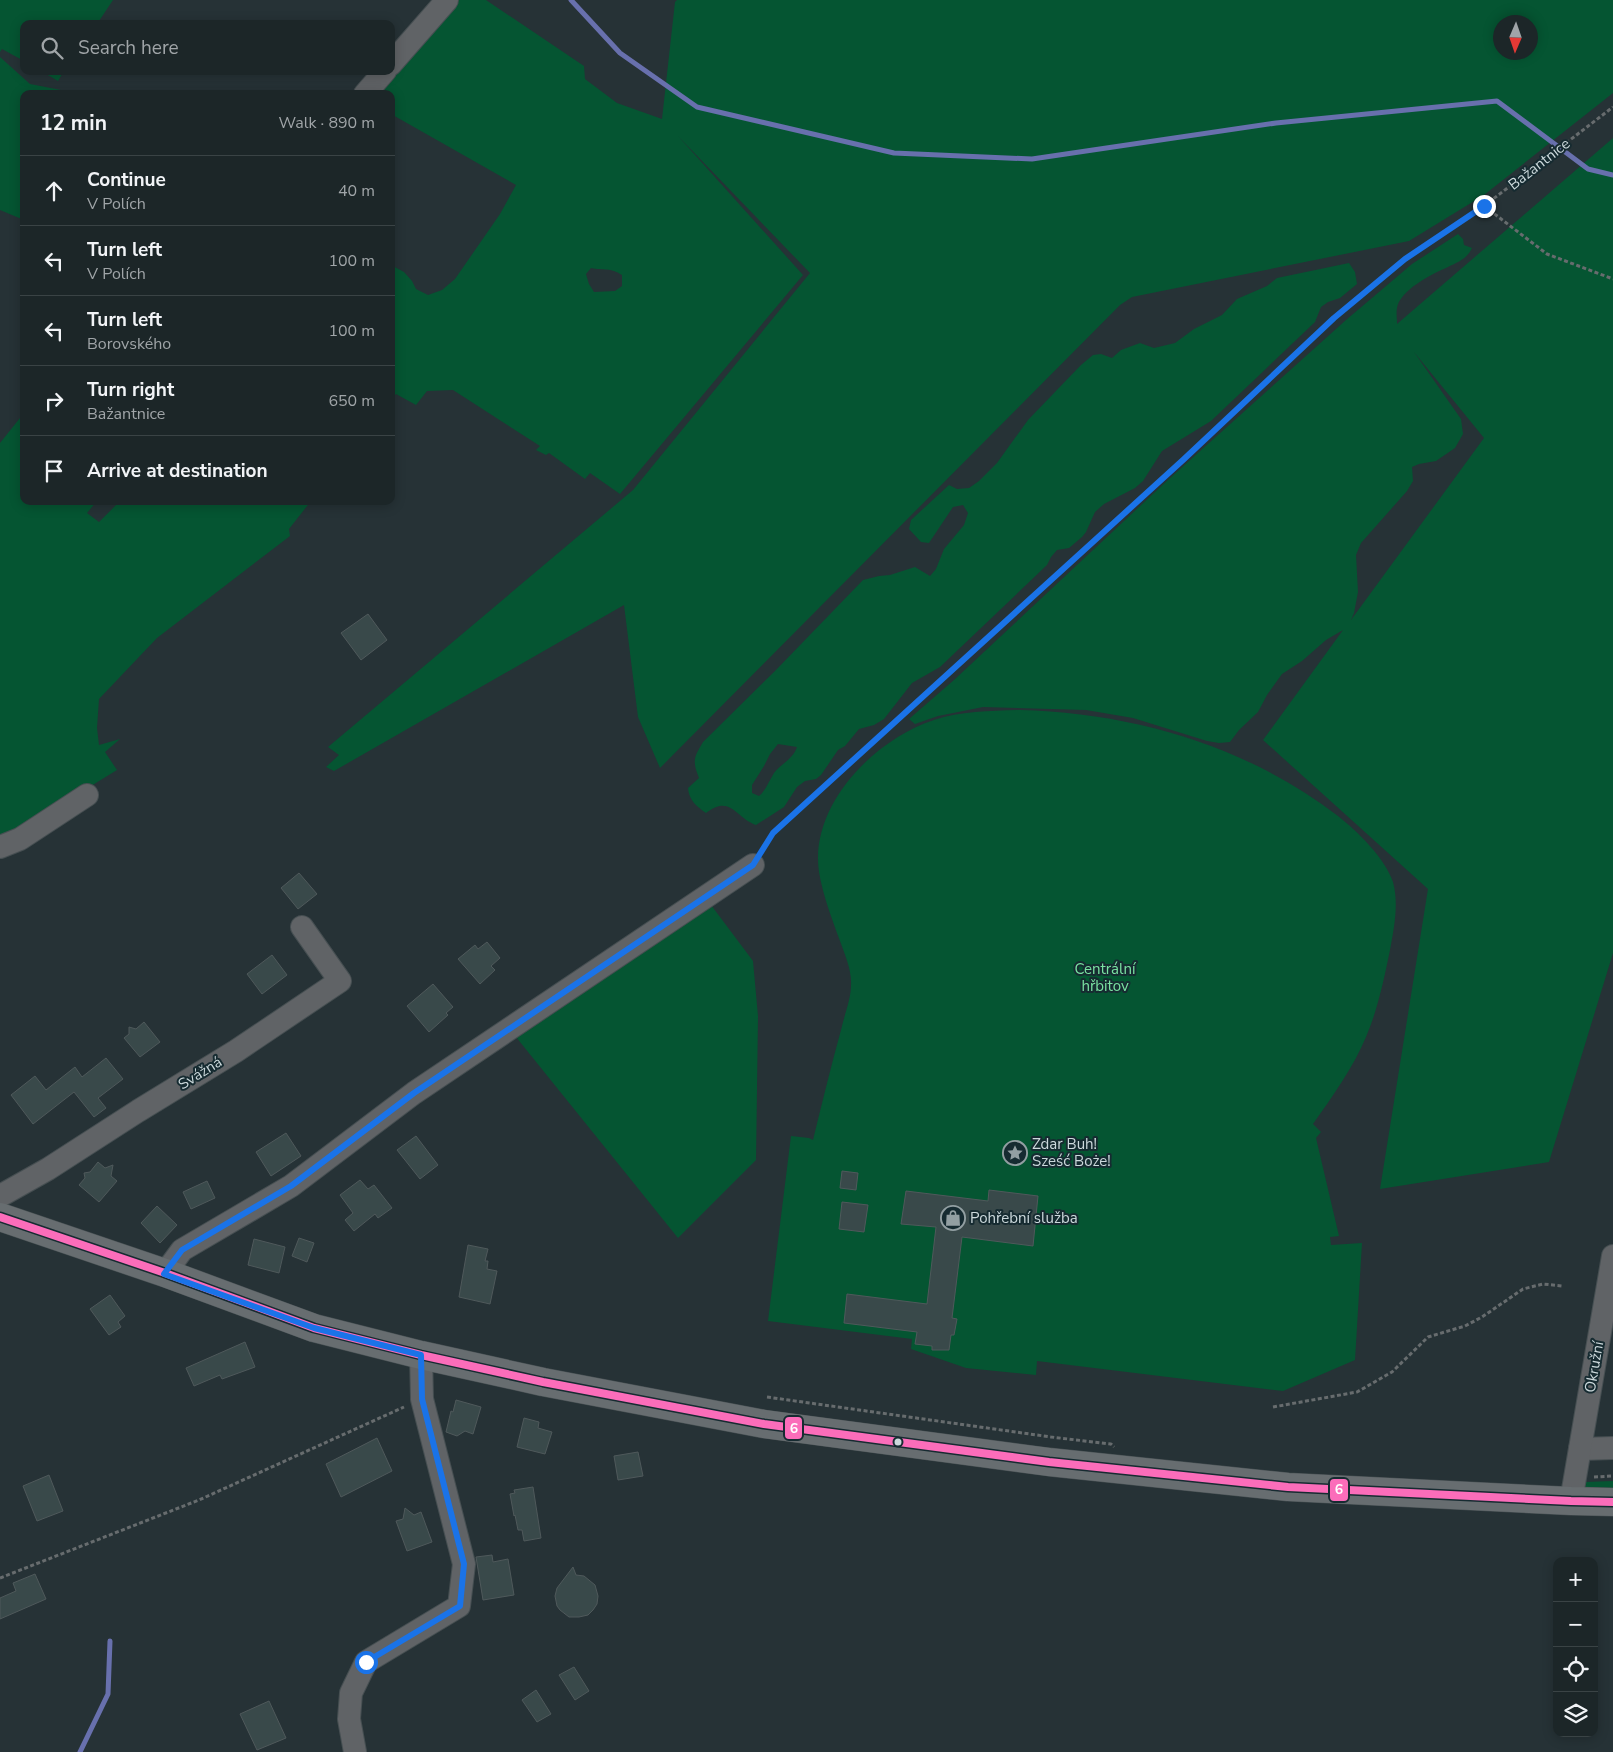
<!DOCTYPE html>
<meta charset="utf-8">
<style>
:root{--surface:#1c2628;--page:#293234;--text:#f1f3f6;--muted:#a0a5a8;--line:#3a4345}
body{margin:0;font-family:"Nunito Sans",sans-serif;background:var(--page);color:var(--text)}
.controls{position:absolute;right:15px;bottom:15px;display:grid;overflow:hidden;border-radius:10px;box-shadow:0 2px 12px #0003}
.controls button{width:45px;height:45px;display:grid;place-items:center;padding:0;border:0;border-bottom:1px solid var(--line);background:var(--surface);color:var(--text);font:25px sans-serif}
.compass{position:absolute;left:1493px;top:15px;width:45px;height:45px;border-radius:50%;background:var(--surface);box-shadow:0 2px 12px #0003;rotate:182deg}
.stop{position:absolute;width:15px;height:15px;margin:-11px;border:4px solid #1a73e8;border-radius:50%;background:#fff}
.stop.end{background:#1a73e8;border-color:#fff;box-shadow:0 1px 5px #0008}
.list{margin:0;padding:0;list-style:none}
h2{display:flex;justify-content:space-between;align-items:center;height:65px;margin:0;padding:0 20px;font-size:21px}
h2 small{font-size:16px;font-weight:400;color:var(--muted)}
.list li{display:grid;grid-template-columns:32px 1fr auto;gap:15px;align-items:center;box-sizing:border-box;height:70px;padding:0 20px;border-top:1px solid var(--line)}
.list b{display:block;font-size:19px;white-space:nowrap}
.list p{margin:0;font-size:16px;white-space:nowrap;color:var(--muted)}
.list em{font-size:16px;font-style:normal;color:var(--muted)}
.icon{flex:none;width:28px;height:28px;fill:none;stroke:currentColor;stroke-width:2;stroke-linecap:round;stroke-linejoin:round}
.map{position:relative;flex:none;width:1613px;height:1752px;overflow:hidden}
.search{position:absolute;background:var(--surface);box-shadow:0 2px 12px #0003;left:20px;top:20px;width:375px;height:55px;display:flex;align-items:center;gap:12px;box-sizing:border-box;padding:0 18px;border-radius:10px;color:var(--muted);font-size:19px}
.panel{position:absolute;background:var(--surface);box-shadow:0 2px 12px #0003;left:20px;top:90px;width:375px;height:415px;border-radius:10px}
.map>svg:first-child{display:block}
.green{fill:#055532;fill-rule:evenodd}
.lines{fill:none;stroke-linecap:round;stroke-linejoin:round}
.stream{stroke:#6870ad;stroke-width:5}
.building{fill:#39494a;stroke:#4f595b}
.minor-casing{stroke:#464f52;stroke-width:24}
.major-casing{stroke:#464f52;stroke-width:29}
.path{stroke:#676c6e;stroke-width:3;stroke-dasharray:4 2.5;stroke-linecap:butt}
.minor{stroke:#606366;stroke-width:22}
.major{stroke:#676d70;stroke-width:28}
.bus-1-casing{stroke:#162b31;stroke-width:11}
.bus-1{stroke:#fb6dba;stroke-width:8}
.route{stroke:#1a73e8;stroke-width:6}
.bus-dot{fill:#ccd9dc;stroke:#162b31;stroke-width:2}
.labels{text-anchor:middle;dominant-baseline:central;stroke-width:4;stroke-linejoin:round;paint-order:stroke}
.street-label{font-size:15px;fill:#ccd9dc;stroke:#162b31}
.park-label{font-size:15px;fill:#7ae2a2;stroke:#162b31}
.poi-label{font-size:15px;fill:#ccd9dc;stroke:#162b31;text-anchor:start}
.line-badge{stroke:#162b31;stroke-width:2}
.badge-label{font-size:14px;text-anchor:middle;font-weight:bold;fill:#fff}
</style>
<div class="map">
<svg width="1613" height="1752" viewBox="0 0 1613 1752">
<rect width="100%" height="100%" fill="#263236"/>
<g class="green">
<path d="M0 0H113L97 24H24V61L2 49 0 52Z"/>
<path d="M451 0H486L584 66 585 79 617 103 662 119 675 2 677 0H1613V93L1484 195 1409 241 1132 297 1120 305 660 768 638 717 624 605 334 771 326 767 339 755 328 747 633 490 810 273 678 136 803 275 620 494 590 473 585 479 549 453 546 455 536 450 540 446 453 390 427 391 416 405 396 394 391 400V265L404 272 412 281 416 289 428 295 442 290 455 279 500 214 516 185 391 114V94H369ZM1500 22H1530V52H1500ZM591 268C604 271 610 267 622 275V286L615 291 594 292 589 284 586 274Z"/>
<path d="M0 57 30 84 61 90 65 94H24V220L0 210Z"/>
<path d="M41 71H64L58 81Z"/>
<path d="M1613 138V953L1549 1162 1380 1189 1428 889 1263 740 1343 630 1326 640 1302 661 1282 674 1267 695 1258 712 1239 730 1230 742 1219 743 1207 741 1133 718 1086 710 983 707 938 716 915 724 909 719 954 680 1169 479 1346 320 1412 264 1458 234 1463 239 1464 245 1472 248C1467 259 1458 262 1448 267 1432 274 1400 290 1397 308 1396 312 1397 319 1397 324ZM1414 352 1484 438 1351 620 1354 613 1358 592 1356 555 1361 543 1407 491 1413 481 1412 467 1419 464 1436 461 1455 448 1463 434 1461 419Z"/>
<path d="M1349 263 1355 272 1357 284 1340 298 1328 302 1321 307 1315 322 1211 421 1162 451 1143 481 1135 488 1104 504 1095 512 1086 532 1082 537 1069 548 1057 550 1051 557 1047 565 940 667 912 683 884 719 874 725 859 729 845 746 838 750 821 775 816 779 805 781 797 787 784 807 756 825C735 817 730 794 706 813 696 806 689 800 688 788L699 778C692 761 694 757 703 742L775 671 863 580 879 576 890 575 915 567 930 576 936 569 944 549 964 525 968 513 963 505 953 507 929 543 921 542 909 529 911 520 949 485 957 489 969 488 979 481 997 463 1028 420 1081 365 1093 355 1101 354 1112 358 1121 350 1140 343 1154 348 1175 343 1194 329 1222 315 1237 299 1267 286 1277 278ZM778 744 797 747C793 759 782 763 774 773 769 781 766 790 759 796L752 793V785L764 766 770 754Z"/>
<path d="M24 413V501H97L87 513 99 522 120 501H311L289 529 290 536 157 638 99 699 97 728 99 745 120 739 105 752 117 770 0 842V443Z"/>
<path d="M1020 710C1134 713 1247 746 1338 816 1357 831 1385 858 1393 882 1399 904 1394 928 1390 950 1384 979 1378 1009 1366 1037 1353 1068 1332 1097 1313 1124L1321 1132 1316 1138 1339 1236 1330 1237 1331 1245 1362 1243 1355 1360 1283 1391 1037 1361 1036 1375 966 1368 911 1349 912 1339 768 1321 791 1136 809 1138 813 1140C822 1103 831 1066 841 1030 844 1016 851 999 851 985 852 971 845 955 840 941 832 919 823 896 819 872 809 805 875 739 934 720 961 711 991 711 1020 710Z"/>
<path d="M711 905 753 961 758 1016 756 1160 678 1238 516 1037Z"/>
<path d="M1613 1481V1494L1588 1492 1583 1487 1585 1482Z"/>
</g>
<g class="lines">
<g class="stream">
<path d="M571 0 620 53 697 107 894 153 1032 159 1276 123 1497 101 1588 169 1613 175"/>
<path d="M80 1752 108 1694 110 1641"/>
</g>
</g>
<g class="building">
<path d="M368 614 387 640 361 660 341 633Z"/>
<path d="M299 873 317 894 298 909 281 888Z"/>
<path d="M487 942 500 958 491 966 495 970 480 984 458 959 475 945 478 949Z"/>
<path d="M272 955 287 975 262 994 247 974Z"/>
<path d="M433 984 453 1007 446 1013 448 1015 429 1032 407 1006Z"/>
<path d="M144 1022 160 1042 140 1057 124 1038 129 1034V1027L136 1029Z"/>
<path d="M106 1058 123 1079 98 1098 106 1108 94 1117 74 1092 33 1124 11 1095 35 1076 46 1090 75 1067 82 1077Z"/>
<path d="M286 1133 301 1156 271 1176 256 1152Z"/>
<path d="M416 1136 438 1165 420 1179 397 1150Z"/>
<path d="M98 1162 105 1168 113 1165 111 1176 117 1181 99 1202 79 1185 85 1178 84 1173 90 1172Z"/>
<path d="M842 1171 858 1173 856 1190 840 1188Z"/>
<path d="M360 1180 368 1189 374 1185 392 1208 378 1218 375 1214 354 1231 345 1220 353 1213 340 1195Z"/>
<path d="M207 1181 215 1198 191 1209 183 1192Z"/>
<path d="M989 1190 1038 1196 1033 1246 962 1237 952 1318 957 1319 954 1335H951L949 1350H932V1346L915 1344 917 1332 844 1323 847 1294 927 1304 936 1227 901 1224 906 1191 988 1201Z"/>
<path d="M842 1202 868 1205 864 1232 839 1229Z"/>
<path d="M157 1206 177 1225 160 1243 141 1223Z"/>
<path d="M299 1238 314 1243 307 1262 292 1256Z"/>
<path d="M254 1239 285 1247 279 1273 248 1265Z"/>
<path d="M468 1245 488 1249 485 1261H488L487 1269 497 1271 490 1304 459 1297Z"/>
<path d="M110 1295 125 1316 118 1322 121 1327 109 1335 90 1309Z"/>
<path d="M245 1342 255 1367 222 1379 220 1375 194 1386 186 1368Z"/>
<path d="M456 1400 481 1407 473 1434 465 1431 457 1436 446 1432 451 1411 453 1412Z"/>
<path d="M524 1418 539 1422 538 1428 552 1432 545 1454 517 1447Z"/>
<path d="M377 1438 392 1471 341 1497 326 1464Z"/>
<path d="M638 1452 643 1476 618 1480 614 1456Z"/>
<path d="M49 1475 63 1511 37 1521 23 1486Z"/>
<path d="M533 1487 541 1538 524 1541 522 1530H518L515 1515 514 1516 510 1494 515 1493 514 1490Z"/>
<path d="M405 1508 414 1515 421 1512 432 1542 407 1551 396 1521 403 1519Z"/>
<path d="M492 1555 493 1562 508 1559 514 1595 483 1600 476 1557Z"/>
<path d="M573 1567 576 1575 584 1576 595 1585 598 1596 597 1604 593 1610 588 1615 579 1617H569L560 1610 557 1606 555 1596 557 1588Z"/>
<path d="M35 1574 46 1599 0 1619V1598L16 1591 13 1583Z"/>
<path d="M574 1667 589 1691 575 1700 559 1675Z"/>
<path d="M536 1690 551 1714 537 1722 522 1700Z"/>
<path d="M269 1701 286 1738 257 1750 240 1714Z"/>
</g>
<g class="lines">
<defs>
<g id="minor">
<path d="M391 64 447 0"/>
<path d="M365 94 385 71"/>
<path d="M0 847 20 839 87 795"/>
<path d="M0 1196 48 1169 138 1111 236 1051 340 981 302 927"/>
<path d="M165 1273 182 1250 291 1186 414 1093 753 865"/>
<path d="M1580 1449 1613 1448"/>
<path d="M1571 1501 1613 1256"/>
<path d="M355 1752 349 1719 351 1693 366 1662 459 1606 464 1564 422 1399 421 1355"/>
</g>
<path id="major" d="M0 1217 165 1273 314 1328 421 1355 543 1382 764 1424 1049 1462 1288 1487 1571 1501 1613 1502"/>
</defs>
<use href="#minor" class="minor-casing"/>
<use href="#major" class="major-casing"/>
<g class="path">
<path d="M1484 206 1547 254 1613 279"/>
<path d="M762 850 773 833 1183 459 1334 318 1405 259 1484 206 1613 107"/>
<path d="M767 1397 1051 1437 1111 1444 1114 1447"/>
<path d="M1273 1407 1357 1392 1392 1372 1428 1337 1465 1326 1482 1317 1523 1289 1543 1284 1562 1286"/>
<path d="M1594 1477 1613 1476"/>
<path d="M0 1578 199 1500 404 1407"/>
</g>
<use href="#minor" class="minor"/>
<use href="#major" class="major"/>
<defs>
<path id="bus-1" d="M0 1217 165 1273 314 1328 421 1355 543 1382 764 1424 1049 1462 1288 1487 1571 1501 1613 1502"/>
</defs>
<use href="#bus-1" class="bus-1-casing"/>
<use href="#bus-1" class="bus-1"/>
</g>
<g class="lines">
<path class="route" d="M366 1662 460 1606 464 1564 422 1399 421 1355 314 1328 164 1274 182 1250 291 1186 414 1093 753 865 773 833 1183 460 1334 318 1405 259 1484 206"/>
</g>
<defs>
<symbol id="sight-ring" viewBox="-11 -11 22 22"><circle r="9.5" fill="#162b31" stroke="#929fa2" stroke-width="1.5"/><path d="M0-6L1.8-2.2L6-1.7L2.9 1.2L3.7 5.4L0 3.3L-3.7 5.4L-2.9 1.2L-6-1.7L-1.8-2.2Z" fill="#929fa2"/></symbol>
<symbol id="shop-ring" viewBox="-11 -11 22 22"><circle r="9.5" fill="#162b31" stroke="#929fa2" stroke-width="1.5"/><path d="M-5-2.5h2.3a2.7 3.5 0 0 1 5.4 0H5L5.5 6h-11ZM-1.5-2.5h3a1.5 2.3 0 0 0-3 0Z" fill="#929fa2"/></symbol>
</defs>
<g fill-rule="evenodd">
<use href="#sight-ring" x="1001" y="1139" width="28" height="28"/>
<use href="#shop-ring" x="939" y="1204" width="28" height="28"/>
</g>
<circle class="bus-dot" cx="898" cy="1442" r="4.5"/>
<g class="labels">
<g class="street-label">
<text transform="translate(1539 164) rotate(-38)">Bažantnice</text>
<text transform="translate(200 1073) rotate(-32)">Svážná</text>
<text transform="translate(1594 1367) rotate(-80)">Okružní</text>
</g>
<g class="park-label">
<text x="1105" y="969">Centrální<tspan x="1105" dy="17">hřbitov</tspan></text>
</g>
<g class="poi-label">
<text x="1032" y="1144">Zdar Buh!<tspan x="1032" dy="17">Sześć Boże!</tspan></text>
<text x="970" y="1218">Pohřební služba</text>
</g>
</g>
<g class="line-badge">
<rect x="784" y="1416" width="19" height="24" rx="5" fill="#fb6dba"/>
<rect x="1329" y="1478" width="20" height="24" rx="5" fill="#fb6dba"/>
</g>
<g class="badge-label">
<text x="794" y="1433">6</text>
<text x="1339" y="1494">6</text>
</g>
</svg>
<div class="controls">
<button>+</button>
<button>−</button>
<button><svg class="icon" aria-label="locate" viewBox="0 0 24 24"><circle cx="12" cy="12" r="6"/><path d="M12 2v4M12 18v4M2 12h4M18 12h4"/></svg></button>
<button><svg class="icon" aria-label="layers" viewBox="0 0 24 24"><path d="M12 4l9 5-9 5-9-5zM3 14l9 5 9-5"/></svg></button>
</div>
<svg class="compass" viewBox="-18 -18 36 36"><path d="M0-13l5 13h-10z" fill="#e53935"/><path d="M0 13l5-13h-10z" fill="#a0a5a8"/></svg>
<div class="stop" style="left:366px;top:1662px"></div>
<div class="stop end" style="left:1484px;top:206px"></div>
<div class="search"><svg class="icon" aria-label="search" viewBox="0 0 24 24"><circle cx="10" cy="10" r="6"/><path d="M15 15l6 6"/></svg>Search here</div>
<section class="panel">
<h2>12 min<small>Walk · 890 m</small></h2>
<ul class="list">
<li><svg class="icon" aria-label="ahead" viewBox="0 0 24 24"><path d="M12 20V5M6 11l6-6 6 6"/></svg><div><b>Continue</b><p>V Polích</p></div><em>40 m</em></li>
<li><svg class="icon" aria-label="left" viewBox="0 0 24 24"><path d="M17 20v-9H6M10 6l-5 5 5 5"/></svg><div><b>Turn left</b><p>V Polích</p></div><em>100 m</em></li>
<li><svg class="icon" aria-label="left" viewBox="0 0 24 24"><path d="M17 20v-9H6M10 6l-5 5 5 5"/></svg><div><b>Turn left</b><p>Borovského</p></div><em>100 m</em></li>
<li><svg class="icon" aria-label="right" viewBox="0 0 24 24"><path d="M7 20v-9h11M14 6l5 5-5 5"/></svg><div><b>Turn right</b><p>Bažantnice</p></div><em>650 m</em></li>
<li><svg class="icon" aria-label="arrive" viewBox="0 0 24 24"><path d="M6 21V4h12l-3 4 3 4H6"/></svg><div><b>Arrive at destination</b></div></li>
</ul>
</section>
</div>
